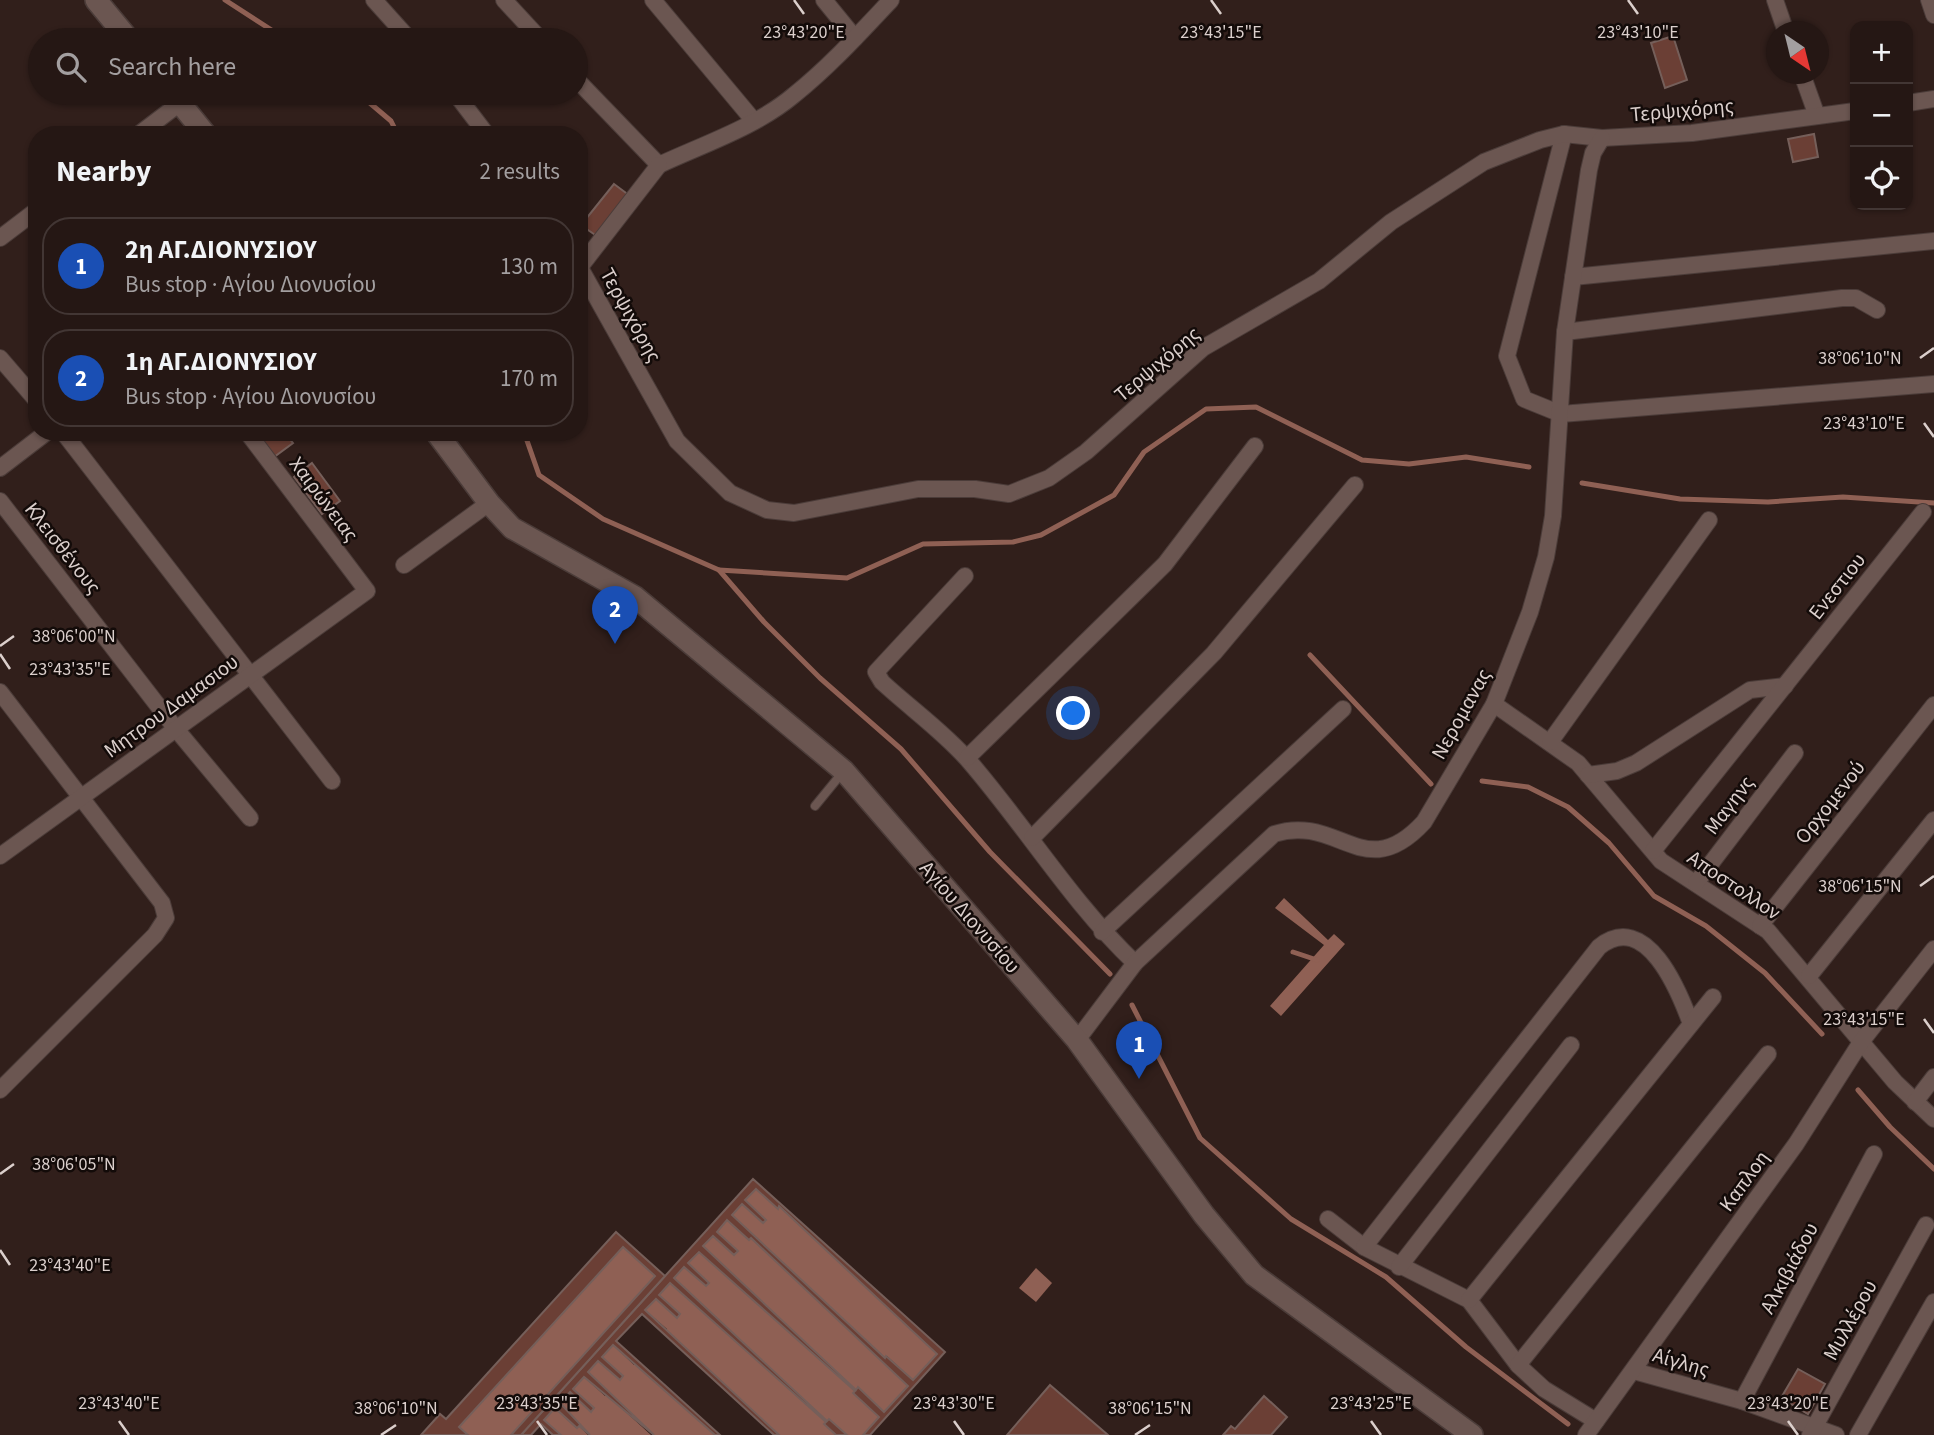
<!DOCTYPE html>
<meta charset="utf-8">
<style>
:root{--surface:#251714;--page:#312422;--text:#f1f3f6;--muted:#a39fa0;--line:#423634;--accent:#7c3aed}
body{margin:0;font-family:"Source Sans 3",sans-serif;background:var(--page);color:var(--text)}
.controls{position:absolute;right:21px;top:21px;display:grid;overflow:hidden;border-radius:14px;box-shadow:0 2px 5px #0004}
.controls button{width:63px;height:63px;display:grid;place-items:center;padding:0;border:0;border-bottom:2px solid var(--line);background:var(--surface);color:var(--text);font:35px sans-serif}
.compass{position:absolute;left:1766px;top:21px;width:63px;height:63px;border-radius:50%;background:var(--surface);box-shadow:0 2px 5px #0004;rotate:145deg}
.you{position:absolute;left:1074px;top:714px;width:24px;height:24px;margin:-18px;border:5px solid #fff;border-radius:50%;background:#1a73e8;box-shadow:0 0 0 10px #1a73e833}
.badge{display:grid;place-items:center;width:46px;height:46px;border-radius:50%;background:var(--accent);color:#fff;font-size:23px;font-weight:700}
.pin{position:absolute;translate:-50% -58px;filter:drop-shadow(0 2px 4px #0008)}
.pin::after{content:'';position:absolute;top:37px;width:24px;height:21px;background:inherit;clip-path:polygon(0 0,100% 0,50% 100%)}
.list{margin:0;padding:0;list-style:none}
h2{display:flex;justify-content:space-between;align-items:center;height:91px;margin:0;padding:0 28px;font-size:30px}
h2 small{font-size:23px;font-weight:400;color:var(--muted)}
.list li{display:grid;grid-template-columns:46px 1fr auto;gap:21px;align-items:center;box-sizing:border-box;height:98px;margin:0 14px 14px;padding:0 14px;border:2px solid var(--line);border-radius:28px}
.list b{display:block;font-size:26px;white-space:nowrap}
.list p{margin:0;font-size:23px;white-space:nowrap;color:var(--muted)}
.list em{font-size:23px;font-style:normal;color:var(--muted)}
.icon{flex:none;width:38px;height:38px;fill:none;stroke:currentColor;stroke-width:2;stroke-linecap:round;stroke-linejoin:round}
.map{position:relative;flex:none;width:1934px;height:1435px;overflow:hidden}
.search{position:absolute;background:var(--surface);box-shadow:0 2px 5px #0004;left:28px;top:28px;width:560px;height:77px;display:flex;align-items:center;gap:18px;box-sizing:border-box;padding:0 24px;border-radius:38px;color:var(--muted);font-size:26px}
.panel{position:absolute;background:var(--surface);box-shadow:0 2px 5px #0004;left:28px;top:126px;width:560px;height:315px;border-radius:28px}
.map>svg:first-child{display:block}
.water{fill:#8f6054}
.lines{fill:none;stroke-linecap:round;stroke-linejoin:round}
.stream{stroke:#8f6054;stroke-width:5}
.building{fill:#6b3f35;stroke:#755f5a;stroke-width:2;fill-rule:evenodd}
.lane-casing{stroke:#4b3c39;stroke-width:10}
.street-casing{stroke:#4b3c39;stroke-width:18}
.secondary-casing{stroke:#4b3c39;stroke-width:24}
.lane{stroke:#6b5651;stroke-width:8}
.street{stroke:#6b5651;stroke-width:16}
.secondary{stroke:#6b5651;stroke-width:21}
.ticks{fill:none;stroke:#dbcfcc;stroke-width:2.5}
.labels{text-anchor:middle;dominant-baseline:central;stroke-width:5;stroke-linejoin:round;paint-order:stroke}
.street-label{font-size:21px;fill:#dbcfcc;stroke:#130b09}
.ticks-label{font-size:18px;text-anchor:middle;fill:#dbcfcc;stroke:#130b09;stroke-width:5;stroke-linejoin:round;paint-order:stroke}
</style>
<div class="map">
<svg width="1934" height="1435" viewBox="0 0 1934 1435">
<rect width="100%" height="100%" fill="#311f1b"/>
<g class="water">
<path d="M1284 898 1328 940 1334 934 1345 944 1281 1016 1270 1006 1324 945 1275 908Z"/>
<path d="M756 1189 779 1206 937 1354 913 1380 887 1356 885 1358 732 1215 742 1204 763 1223 766 1220 745 1200Z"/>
<path d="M727 1220 749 1240 751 1238 908 1386 884 1412 858 1388 856 1390 703 1246 713 1236 734 1255 737 1252 717 1232Z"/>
<path d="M623 1247 655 1276 511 1435H468L459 1427Z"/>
<path d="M699 1252 855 1391 853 1393 879 1417 863 1435H847L829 1419 827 1421 674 1278 684 1267 706 1286 708 1282 688 1263Z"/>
<path d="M1036 1268 1052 1283 1036 1302 1019 1288Z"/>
<path d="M670 1283 826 1422 824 1424 836 1435H779L666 1331 667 1329 645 1310 656 1299 677 1317 680 1314 659 1295Z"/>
<path d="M613 1345 634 1365 636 1363 715 1435H654L588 1372 598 1361 620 1380 623 1376 602 1357Z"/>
<path d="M584 1377 605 1396 607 1395 651 1435H590L560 1403 570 1392 591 1411 594 1408 573 1389Z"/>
<path d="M555 1408 576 1428 579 1426 588 1435H561L544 1420Z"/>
</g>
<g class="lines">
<g class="stream">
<path d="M225 0 287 40"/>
<path d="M358 93 391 121 398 135"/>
<path d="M524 432 539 475 603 519 719 570 764 622 820 678 901 749 990 852 1110 974"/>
<path d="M1582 483 1680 499 1768 502 1843 497 1934 503"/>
<path d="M719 570 847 578 923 544 1013 542 1041 535 1114 495 1144 452 1206 409 1256 407 1362 460 1409 464 1466 457 1529 467"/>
<path d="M1310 655 1431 784"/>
<path d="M1482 781 1528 787 1568 807 1609 843 1654 896 1706 926 1765 973 1822 1034"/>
<path d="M1293 952 1317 960"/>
<path d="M1132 1005 1200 1138 1291 1219 1386 1277 1466 1347 1568 1424"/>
<path d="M1858 1090 1890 1127 1934 1169"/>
</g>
</g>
<g class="building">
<path d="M1673 36 1687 80 1665 88 1651 43Z"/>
<path d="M1814 134 1818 157 1793 162 1788 139Z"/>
<path d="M614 184 630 196 598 237 581 225Z"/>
<path d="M255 432H284L293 443 274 457Z"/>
<path d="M312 463 340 501 322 514 294 477Z"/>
<path d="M753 1179 945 1352 870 1435H863L879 1417 853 1393 855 1391 699 1252 688 1263 709 1283 706 1286 684 1267 674 1278 827 1421 829 1419 847 1435H836L824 1424 826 1422 670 1283 659 1295 680 1314 677 1318 656 1299 645 1310 779 1435H774L642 1314 616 1341 720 1435H715L613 1345 602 1357 623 1376 620 1380 598 1361 588 1372 654 1435 584 1377 573 1389 594 1408 591 1412 570 1392 560 1403 590 1435 579 1426 577 1428 555 1408 544 1420 561 1435H553L541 1424 531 1435H521ZM756 1189 778 1209 779 1206 937 1354 913 1380 886 1356 885 1358 732 1215 742 1204 763 1223 766 1220 745 1200ZM727 1220 749 1240 751 1238 908 1386 884 1412 858 1387 856 1390 703 1246 713 1236 734 1255 738 1251 717 1232Z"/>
<path d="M616 1232 665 1276 521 1435H511L655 1276 623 1247 459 1427 468 1435H421L440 1414 446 1419Z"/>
<path d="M1798 1369 1825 1384 1808 1414 1781 1398Z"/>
<path d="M1050 1385 1108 1435H1007Z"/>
<path d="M1264 1396 1287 1417 1271 1435H1223L1231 1426 1235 1429Z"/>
</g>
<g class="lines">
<defs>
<path id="lane" d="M815 806 842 773"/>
<g id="street">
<path d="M374 0 410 40"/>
<path d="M504 0 541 40"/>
<path d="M653 0 754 121"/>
<path d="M824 0 855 38"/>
<path d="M1775 0 1786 32"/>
<path d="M1929 0 1934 15"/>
<path d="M1802 74 1817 116"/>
<path d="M576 79 659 165C704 144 756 127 794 95 829 67 860 33 891 0"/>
<path d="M455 93 487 135"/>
<path d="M1908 103 1934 99"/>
<path d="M1564 134 1507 356 1524 399 1561 414 1934 384"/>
<path d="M138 135 180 103"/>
<path d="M0 238 37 210"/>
<path d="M579 266 677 441 730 493 767 510 794 513 918 489H975L1009 494 1049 478 1086 452 1203 348 1319 281 1391 222 1484 162 1540 140 1564 134 1602 138 1692 133 1855 111"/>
<path d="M580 267 659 165"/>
<path d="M1573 277 1934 241"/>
<path d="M1565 332 1842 298H1856L1877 310"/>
<path d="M0 358 37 401"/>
<path d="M63 432 332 781"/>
<path d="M0 468 47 432"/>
<path d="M0 501 176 729 250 818"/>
<path d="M404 565 489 503"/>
<path d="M965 576 876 672 882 682C910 708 944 732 969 761 1026 827 1072 903 1135 963"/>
<path d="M0 692 162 903 166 918 155 935 0 1090"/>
<path d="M1494 704 1578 763 1661 861 1768 931 1895 1082 1934 1119"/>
<path d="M1550 742 1709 520"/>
<path d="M967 758 1165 564 1255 446"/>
<path d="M1588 775 1617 771 1636 763 1750 690 1785 686"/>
<path d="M1032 838 1214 653 1355 485"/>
<path d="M1653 851 1923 512"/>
<path d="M0 856 367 591 247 432"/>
<path d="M1696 883 1795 753"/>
<path d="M1760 926 1934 705"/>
<path d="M1102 932 1343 709"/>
<path d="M1809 976 1934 820"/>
<path d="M1077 1040 1135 963 1274 834C1339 813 1364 887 1424 822L1494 704 1530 612 1546 557 1553 516 1565 332 1589 170 1593 153 1602 138"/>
<path d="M1915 1102 1934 1077"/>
<path d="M1328 1219 1364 1247 1469 1300 1518 1365"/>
<path d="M1364 1247 1599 947C1646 909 1679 991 1691 1024"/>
<path d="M1399 1267 1571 1045"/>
<path d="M1469 1300 1713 997"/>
<path d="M1634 1371 1742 1401 1836 1435"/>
<path d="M1742 1401 1874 1154"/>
<path d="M1596 1421 1544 1389 1518 1365 1768 1054"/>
<path d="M1586 1435 1796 1144 1861 1042 1934 949"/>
<path d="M1810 1435 1926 1225"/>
<path d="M1858 1435 1934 1302"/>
</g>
<g id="secondary">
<path d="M96 0 129 40"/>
<path d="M172 93 206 135"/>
<path d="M436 432 489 503 512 528 635 597 844 771 1077 1040 1204 1215 1254 1275 1472 1435"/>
</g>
</defs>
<use href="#lane" class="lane-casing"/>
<use href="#street" class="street-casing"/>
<use href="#secondary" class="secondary-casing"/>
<use href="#lane" class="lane"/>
<use href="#street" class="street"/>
<use href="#secondary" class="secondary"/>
</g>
<path class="ticks" d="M794 0 804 14M1211 0 1221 14M1628 0 1638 14M1920 358 1934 348M1924 423 1934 437M0 646 14 636M0 654 10 669M1920 886 1934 876M1924 1019 1934 1033M0 1174 14 1164M0 1250 10 1265M119 1421 129 1435M537 1421 547 1435M954 1421 964 1435M1371 1421 1381 1435M1788 1421 1798 1435M381 1435 396 1425M1135 1435 1150 1425"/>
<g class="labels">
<g class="street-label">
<text transform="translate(1682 110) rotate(-5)">Τερψιχόρης</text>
<text transform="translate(631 315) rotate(61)">Τερψιχόρης</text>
<text transform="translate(1157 364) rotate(-40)">Τερψιχόρης</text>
<text transform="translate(324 499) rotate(53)">Χαιρώνειας</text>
<text transform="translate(63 548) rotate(52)">Κλεισθένους</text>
<text transform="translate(1837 586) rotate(-52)">Ενεστιου</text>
<text transform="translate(171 706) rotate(-36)">Μητρου Δαμασιου</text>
<text transform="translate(1461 714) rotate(-61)">Νερομανας</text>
<text transform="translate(1830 802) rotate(-52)">Ορχομενού</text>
<text transform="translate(1729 805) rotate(-53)">Μαγηνς</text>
<text transform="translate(1734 885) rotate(34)">Αποστολλον</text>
<text transform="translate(970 917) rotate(49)">Αγίου Διονυσίου</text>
<text transform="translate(1744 1181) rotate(-54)">Καπλοη</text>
<text transform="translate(1789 1268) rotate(-62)">Αλκιβιάδου</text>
<text transform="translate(1850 1320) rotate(-61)">Μυλλέρου</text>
<text transform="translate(1681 1362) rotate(16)">Αίγλης</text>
</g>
</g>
<g class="ticks-label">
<text x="804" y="38">23°43'20"E</text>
<text x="1221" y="38">23°43'15"E</text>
<text x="1638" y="38">23°43'10"E</text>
<text x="1860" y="364">38°06'10"N</text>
<text x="1864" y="429">23°43'10"E</text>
<text x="74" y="642">38°06'00"N</text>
<text x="70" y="675">23°43'35"E</text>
<text x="1860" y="892">38°06'15"N</text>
<text x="1864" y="1025">23°43'15"E</text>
<text x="74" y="1170">38°06'05"N</text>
<text x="70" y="1271">23°43'40"E</text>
<text x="119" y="1409">23°43'40"E</text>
<text x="537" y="1409">23°43'35"E</text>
<text x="954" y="1409">23°43'30"E</text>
<text x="1371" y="1409">23°43'25"E</text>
<text x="1788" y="1409">23°43'20"E</text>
<text x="396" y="1414">38°06'10"N</text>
<text x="1150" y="1414">38°06'15"N</text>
</g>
</svg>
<div class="controls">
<button>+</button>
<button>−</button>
<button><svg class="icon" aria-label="locate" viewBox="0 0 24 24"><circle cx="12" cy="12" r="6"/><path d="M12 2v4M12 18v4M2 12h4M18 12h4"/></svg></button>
</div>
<svg class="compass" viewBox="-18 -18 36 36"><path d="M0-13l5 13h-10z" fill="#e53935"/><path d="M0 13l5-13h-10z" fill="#a39fa0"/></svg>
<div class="you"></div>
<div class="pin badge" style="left:1139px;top:1079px;background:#1a4fb4">1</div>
<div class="pin badge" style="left:615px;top:644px;background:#1a4fb4">2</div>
<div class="search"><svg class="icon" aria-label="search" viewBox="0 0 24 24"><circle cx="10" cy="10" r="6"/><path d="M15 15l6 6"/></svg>Search here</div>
<section class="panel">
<h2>Nearby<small>2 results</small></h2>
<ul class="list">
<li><span class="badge" style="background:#1a4fb4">1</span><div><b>2η ΑΓ.ΔΙΟΝΥΣΙΟΥ</b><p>Bus stop · Αγίου Διονυσίου</p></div><em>130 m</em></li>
<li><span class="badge" style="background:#1a4fb4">2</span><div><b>1η ΑΓ.ΔΙΟΝΥΣΙΟΥ</b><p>Bus stop · Αγίου Διονυσίου</p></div><em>170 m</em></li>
</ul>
</section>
</div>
